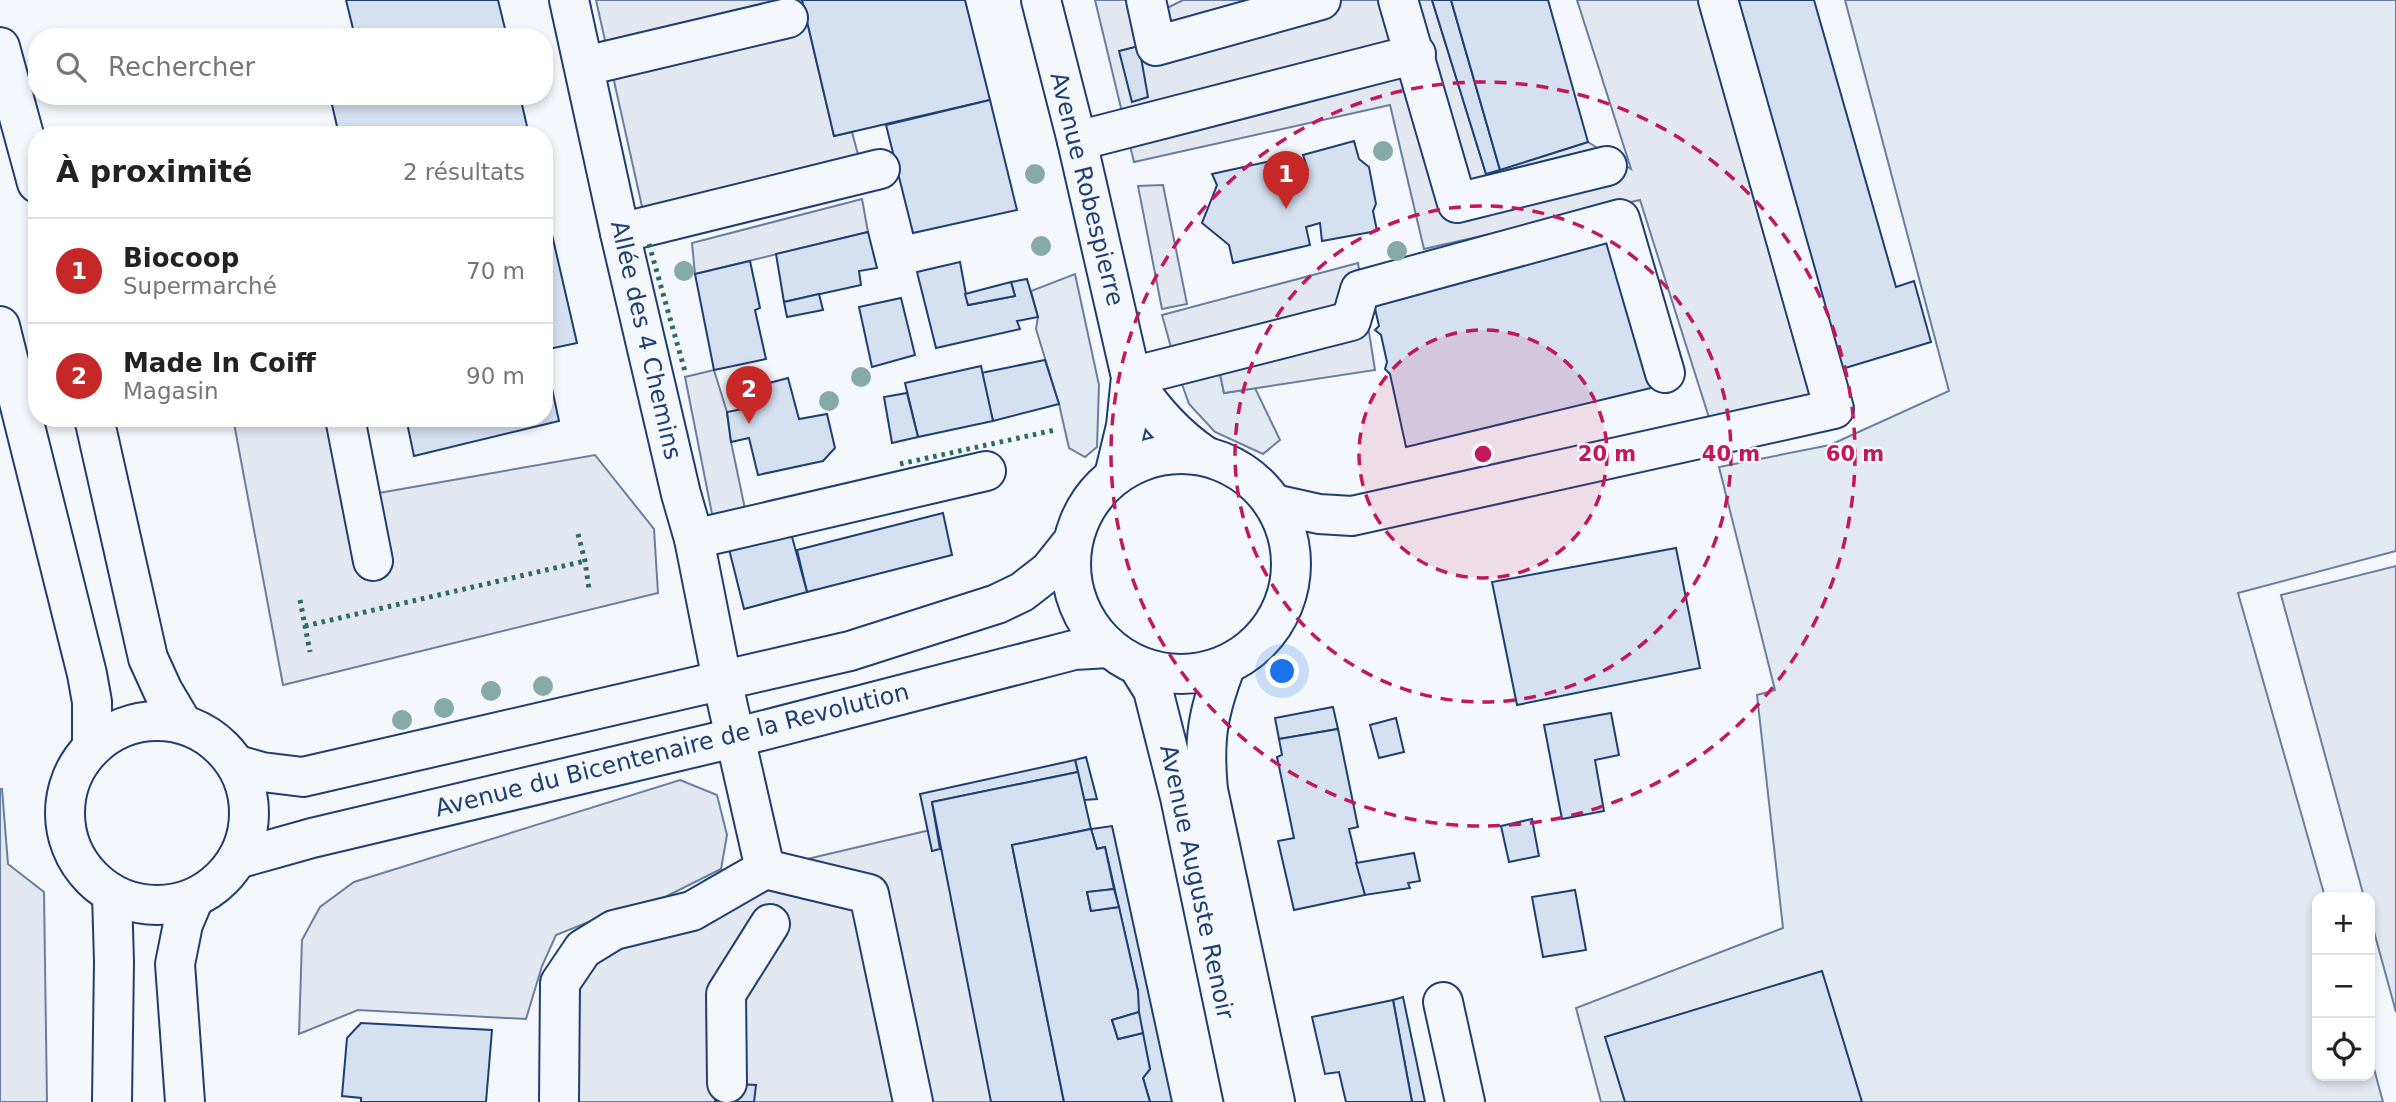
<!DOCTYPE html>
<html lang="fr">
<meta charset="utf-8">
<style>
:root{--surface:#fff;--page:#f6f6f6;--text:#222;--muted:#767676;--line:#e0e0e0;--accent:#c62828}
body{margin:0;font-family:"DejaVu Sans",sans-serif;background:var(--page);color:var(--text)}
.controls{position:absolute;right:21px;bottom:21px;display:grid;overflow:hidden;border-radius:14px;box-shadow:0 4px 10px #0003}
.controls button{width:63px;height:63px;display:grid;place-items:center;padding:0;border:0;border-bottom:2px solid var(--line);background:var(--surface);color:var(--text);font:35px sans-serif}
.you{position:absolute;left:1283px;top:672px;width:24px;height:24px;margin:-18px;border:5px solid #fff;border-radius:50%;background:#1a73e8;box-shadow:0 0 0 10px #1a73e833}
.badge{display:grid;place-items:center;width:46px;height:46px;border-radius:50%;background:var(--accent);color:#fff;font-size:23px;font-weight:700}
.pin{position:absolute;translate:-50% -58px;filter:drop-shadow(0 2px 4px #0008)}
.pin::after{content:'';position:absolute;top:37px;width:24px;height:21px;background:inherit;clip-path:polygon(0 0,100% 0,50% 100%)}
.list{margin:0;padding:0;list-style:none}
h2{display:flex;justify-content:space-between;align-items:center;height:91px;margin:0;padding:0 28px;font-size:30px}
h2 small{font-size:23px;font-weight:400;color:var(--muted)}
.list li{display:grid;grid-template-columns:46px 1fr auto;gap:21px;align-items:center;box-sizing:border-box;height:105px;padding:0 28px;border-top:2px solid var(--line)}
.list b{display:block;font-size:26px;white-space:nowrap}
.list p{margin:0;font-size:23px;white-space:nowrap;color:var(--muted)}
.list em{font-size:23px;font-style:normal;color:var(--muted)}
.icon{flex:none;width:38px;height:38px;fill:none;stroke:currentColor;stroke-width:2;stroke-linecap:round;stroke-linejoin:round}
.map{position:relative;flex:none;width:2396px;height:1102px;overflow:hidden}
.search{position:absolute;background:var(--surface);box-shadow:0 4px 10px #0003;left:28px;top:28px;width:525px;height:77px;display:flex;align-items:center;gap:18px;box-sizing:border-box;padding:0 24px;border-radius:28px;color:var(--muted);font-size:26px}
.panel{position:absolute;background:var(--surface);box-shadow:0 4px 10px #0003;left:28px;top:126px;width:525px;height:301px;border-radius:28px}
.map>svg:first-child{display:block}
.green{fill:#e3e9f0;stroke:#687fa3;stroke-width:2}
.parking{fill:#e3e8f0;stroke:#687fa3;stroke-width:2}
.building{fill:#d5e0f0;stroke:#1d3f73;stroke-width:2}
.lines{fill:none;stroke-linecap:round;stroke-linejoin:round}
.minor-casing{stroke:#1d3f73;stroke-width:42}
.major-casing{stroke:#1d3f73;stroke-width:42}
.minor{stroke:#f4f7fb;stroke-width:38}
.major{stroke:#f4f7fb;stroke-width:38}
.hedge{stroke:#2c6c60;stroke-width:5;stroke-dasharray:3.5 5;stroke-linecap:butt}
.tree{fill:#86aba6}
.ring{fill:none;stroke:#c2185b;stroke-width:3.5;stroke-dasharray:12 9}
.labels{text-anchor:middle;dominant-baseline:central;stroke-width:5;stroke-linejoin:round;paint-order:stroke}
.street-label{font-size:24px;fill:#1d3f73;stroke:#f4f7fb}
.centre{fill:#c2185b;stroke:#f4f7fb;stroke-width:3.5}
.ring-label{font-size:21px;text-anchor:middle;font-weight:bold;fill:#c2185b;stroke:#f4f7fb;stroke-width:5;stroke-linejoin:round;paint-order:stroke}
</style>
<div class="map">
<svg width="2396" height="1102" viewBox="0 0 2396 1102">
<rect width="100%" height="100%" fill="#f4f7fb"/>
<g class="green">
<path d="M1845 0H2396V551L2238 593 2325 897H2317V1076H2370V1054L2383 1102H1601L1576 1008 1783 928 1757 695 1775 690 1719 467 1830 445 1949 391Z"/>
<path d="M1075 274 1099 385 1097 447 1085 457 1069 448 1059 404 1036 329 1038 317 1031 291Z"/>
<path d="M1219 369 1224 393 1255 388 1280 440 1263 454 1215 432 1189 404 1177 370Z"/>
</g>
<g class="parking">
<path d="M596 0H802L834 136 852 132 860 162 643 211Z"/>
<path d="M1095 0H1136L1141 21 1183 0H1432L1486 174 1588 142 1631 169 1577 0H1725L1846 411 1718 446 1640 200 1424 249 1390 105 1134 162Z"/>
<path d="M1163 185 1187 304 1162 309 1138 186Z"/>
<path d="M862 199 868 232 695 274 692 243Z"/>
<path d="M1358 263 1375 370 1224 393 1219 369H1177L1162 315Z"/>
<path d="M714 370 727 412 731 442 745 509 713 519 685 377Z"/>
<path d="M233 418H335L350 498 595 455 654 529 658 593 283 685Z"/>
<path d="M2396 566V1012L2370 917V897H2364L2281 595Z"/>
<path d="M680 780 717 795 727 835 721 869 665 897 616 911 556 935 542 966 526 1019 358 1010 299 1034 302 940 320 907 354 882Z"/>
<path d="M0 789H2L8 864 44 892 47 1102H0Z"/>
<path d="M981 818 1042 1102H558L583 949 765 869Z"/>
</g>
<g class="building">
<path d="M346 0H498L507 37H355Z"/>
<path d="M802 0H965L990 100 834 136Z"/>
<path d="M1432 0H1451L1500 170 1486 174Z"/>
<path d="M1451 0H1548L1588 142 1500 170Z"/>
<path d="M1738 0H1814L1896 287 1914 281 1931 342 1842 369Z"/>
<path d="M1139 46 1148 97 1132 102 1119 51Z"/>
<path d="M330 96H520L529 135H339Z"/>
<path d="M990 100 1017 210 913 233 886 125Z"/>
<path d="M1354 141 1359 159 1369 167 1376 204 1373 211 1377 231 1322 241 1320 223 1306 227 1310 245 1233 263 1229 245 1202 223 1217 185 1212 174 1289 157 1294 174 1308 170 1303 155Z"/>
<path d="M544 200 577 343 544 350Z"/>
<path d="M868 232 877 268 859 271 861 285 784 302 776 254Z"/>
<path d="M1615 235 1651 388 1406 447 1390 374 1385 369 1387 362 1381 335 1375 330 1379 326 1371 291Z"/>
<path d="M750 261 760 308 755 310 766 359 714 370 695 274Z"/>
<path d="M960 262 968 305 1015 296 1011 282 1027 279 1038 317 1017 321 1020 329 936 348 917 272Z"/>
<path d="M1011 282 1015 296 968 305 965 294Z"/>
<path d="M819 294 823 310 787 317 784 302Z"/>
<path d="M901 298 915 355 872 367 859 307Z"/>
<path d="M544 352 559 421 414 456 406 418H544Z"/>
<path d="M1045 360 1059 404 993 421 981 373Z"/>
<path d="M981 366 993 421 918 437 905 383Z"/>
<path d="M788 378 799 419 827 414 835 448 823 461 758 475 749 438 731 442 727 412 753 407 750 388Z"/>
<path d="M907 393 918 437 892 443 884 397Z"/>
<path d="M943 513 952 555 807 592 797 550Z"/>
<path d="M791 533 807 592 744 609 729 549Z"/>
<path d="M1676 548 1700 668 1517 705 1492 582Z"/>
<path d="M1333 707 1338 729 1279 739 1275 718Z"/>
<path d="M1611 713 1619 755 1595 760 1604 811 1562 819 1544 725Z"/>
<path d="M1396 718 1404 752 1379 758 1370 725Z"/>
<path d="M1338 729 1358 827 1349 829 1365 895 1294 910 1278 841 1294 838 1277 757 1282 755 1279 739Z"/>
<path d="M1086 757 1097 799 1084 800 1075 760Z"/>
<path d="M1075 760 1078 772 932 802 940 849 932 851 920 794Z"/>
<path d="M1078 772 1091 829 1012 845 1064 1102H991L932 802Z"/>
<path d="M1532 819 1539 856 1509 862 1501 826Z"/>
<path d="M1112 826 1172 1102H1150L1143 1078 1150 1069 1138 1016V991L1105 847 1097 849 1091 829Z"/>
<path d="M1091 829 1097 849 1105 847 1114 889 1087 892 1091 911 1119 907 1138 991 1139 1012 1112 1020 1118 1039 1143 1033 1150 1069 1143 1078 1150 1102H1064L1012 845Z"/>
<path d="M1414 853 1420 881 1408 883 1410 888 1365 895 1356 863Z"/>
<path d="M1114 889 1119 907 1091 911 1087 892Z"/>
<path d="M1575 890 1586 950 1543 957 1532 897Z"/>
<path d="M1822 971 1862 1102H1625L1605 1037Z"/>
<path d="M1403 997 1425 1102H1412L1393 1000Z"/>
<path d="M1393 1000 1412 1102H1346L1339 1072 1325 1074 1312 1017Z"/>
<path d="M1139 1012 1143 1033 1118 1039 1112 1020Z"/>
<path d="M361 1023 492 1030 486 1102H361V1098L342 1096 347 1038Z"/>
<path d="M717 1083 756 1085 754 1102H715Z"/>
</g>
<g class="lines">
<defs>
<g id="minor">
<path d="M569 0 620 233 681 494 694 539 722 680 765 869"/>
<path d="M1041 0 1077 141 1131 377 1126 426 1114 476"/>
<path d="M1146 0 1156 46 1321 0"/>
<path d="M1398 0 1457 203 1607 166"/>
<path d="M585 66 788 18"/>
<path d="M1077 141 1416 54"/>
<path d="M620 233 880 169"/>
<path d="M1131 377 1351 321 1360 290 1620 219 1665 373"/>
<path d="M1131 377C1151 409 1174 435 1205 456"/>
<path d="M345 418 373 561"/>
<circle cx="1181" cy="564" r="110"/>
<path d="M1274 504 1319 514 1352 516 1834 409 1718 0"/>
<path d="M694 539 986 471"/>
<path d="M1226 665C1208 712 1203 739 1208 790L1275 1102"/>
<path d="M1138 666 1153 690 1180 797 1244 1102"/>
<path d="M237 765 262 772 303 777 850 651 997 604 1022 592 1049 571 1073 541"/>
<path d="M237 859 312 838 734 738 1074 650 1109 648"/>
<path d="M1443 1002 1465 1102"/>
<path d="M727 1083 726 994 770 924"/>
<path d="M559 1102 560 983 583 949 614 930 692 911 765 869 869 894 913 1102"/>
</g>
<g id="major">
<path d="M0 47 37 183"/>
<path d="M0 326 87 674 92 702V747"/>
<path d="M94 418 148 658 163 691 182 723"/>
<circle cx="157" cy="813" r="92"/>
<path d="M112 894 114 962 112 1102"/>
<path d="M185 1102 175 964 183 924 194 898"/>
</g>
</defs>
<use href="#minor" class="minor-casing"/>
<use href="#major" class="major-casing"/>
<use href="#minor" class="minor"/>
<use href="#major" class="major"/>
<g class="hedge">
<path d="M649 244 686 375"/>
<path d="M900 464 1055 430"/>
<path d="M578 534 585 561 589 589"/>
<path d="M300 600 310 652"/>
<path d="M305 626 585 561"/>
</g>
</g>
<g class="tree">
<circle cx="1383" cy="151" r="10"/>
<circle cx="1035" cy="174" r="10"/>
<circle cx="1041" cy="246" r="10"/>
<circle cx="1397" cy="251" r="10"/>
<circle cx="684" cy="271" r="10"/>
<circle cx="861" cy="377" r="10"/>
<circle cx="829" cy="401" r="10"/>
<circle cx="543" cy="686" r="10"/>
<circle cx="491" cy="691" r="10"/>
<circle cx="444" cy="708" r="10"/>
<circle cx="402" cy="720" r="10"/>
</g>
<circle cx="1483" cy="454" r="124" fill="#c2185b" fill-opacity=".12"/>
<g class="ring">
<circle cx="1483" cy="454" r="124"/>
<circle cx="1483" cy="454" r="248"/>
<circle cx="1483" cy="454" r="372"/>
</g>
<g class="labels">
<g class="street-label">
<text transform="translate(1087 189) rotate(76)">Avenue Robespierre</text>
<text transform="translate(646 340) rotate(77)">Allée des 4 Chemins</text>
<text transform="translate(672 750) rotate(-14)">Avenue du Bicentenaire de la Revolution</text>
<text transform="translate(1197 882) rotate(78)">Avenue Auguste Renoir</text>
</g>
</g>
<circle cx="1483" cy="454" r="10" class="centre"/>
<g class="ring-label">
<text x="1607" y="461">20 m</text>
<text x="1731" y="461">40 m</text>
<text x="1855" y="461">60 m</text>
</g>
</svg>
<div class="controls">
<button>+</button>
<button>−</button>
<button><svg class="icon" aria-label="locate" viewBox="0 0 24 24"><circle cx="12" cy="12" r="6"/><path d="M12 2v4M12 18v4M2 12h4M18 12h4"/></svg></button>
</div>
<div class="you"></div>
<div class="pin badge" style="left:1286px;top:209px">1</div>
<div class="pin badge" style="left:749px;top:424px">2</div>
<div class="search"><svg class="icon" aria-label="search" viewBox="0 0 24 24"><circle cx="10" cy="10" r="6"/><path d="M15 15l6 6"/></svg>Rechercher</div>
<section class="panel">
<h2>À proximité<small>2 résultats</small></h2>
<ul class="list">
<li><span class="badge">1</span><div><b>Biocoop</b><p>Supermarché</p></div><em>70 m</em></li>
<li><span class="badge">2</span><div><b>Made In Coiff</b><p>Magasin</p></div><em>90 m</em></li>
</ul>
</section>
</div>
